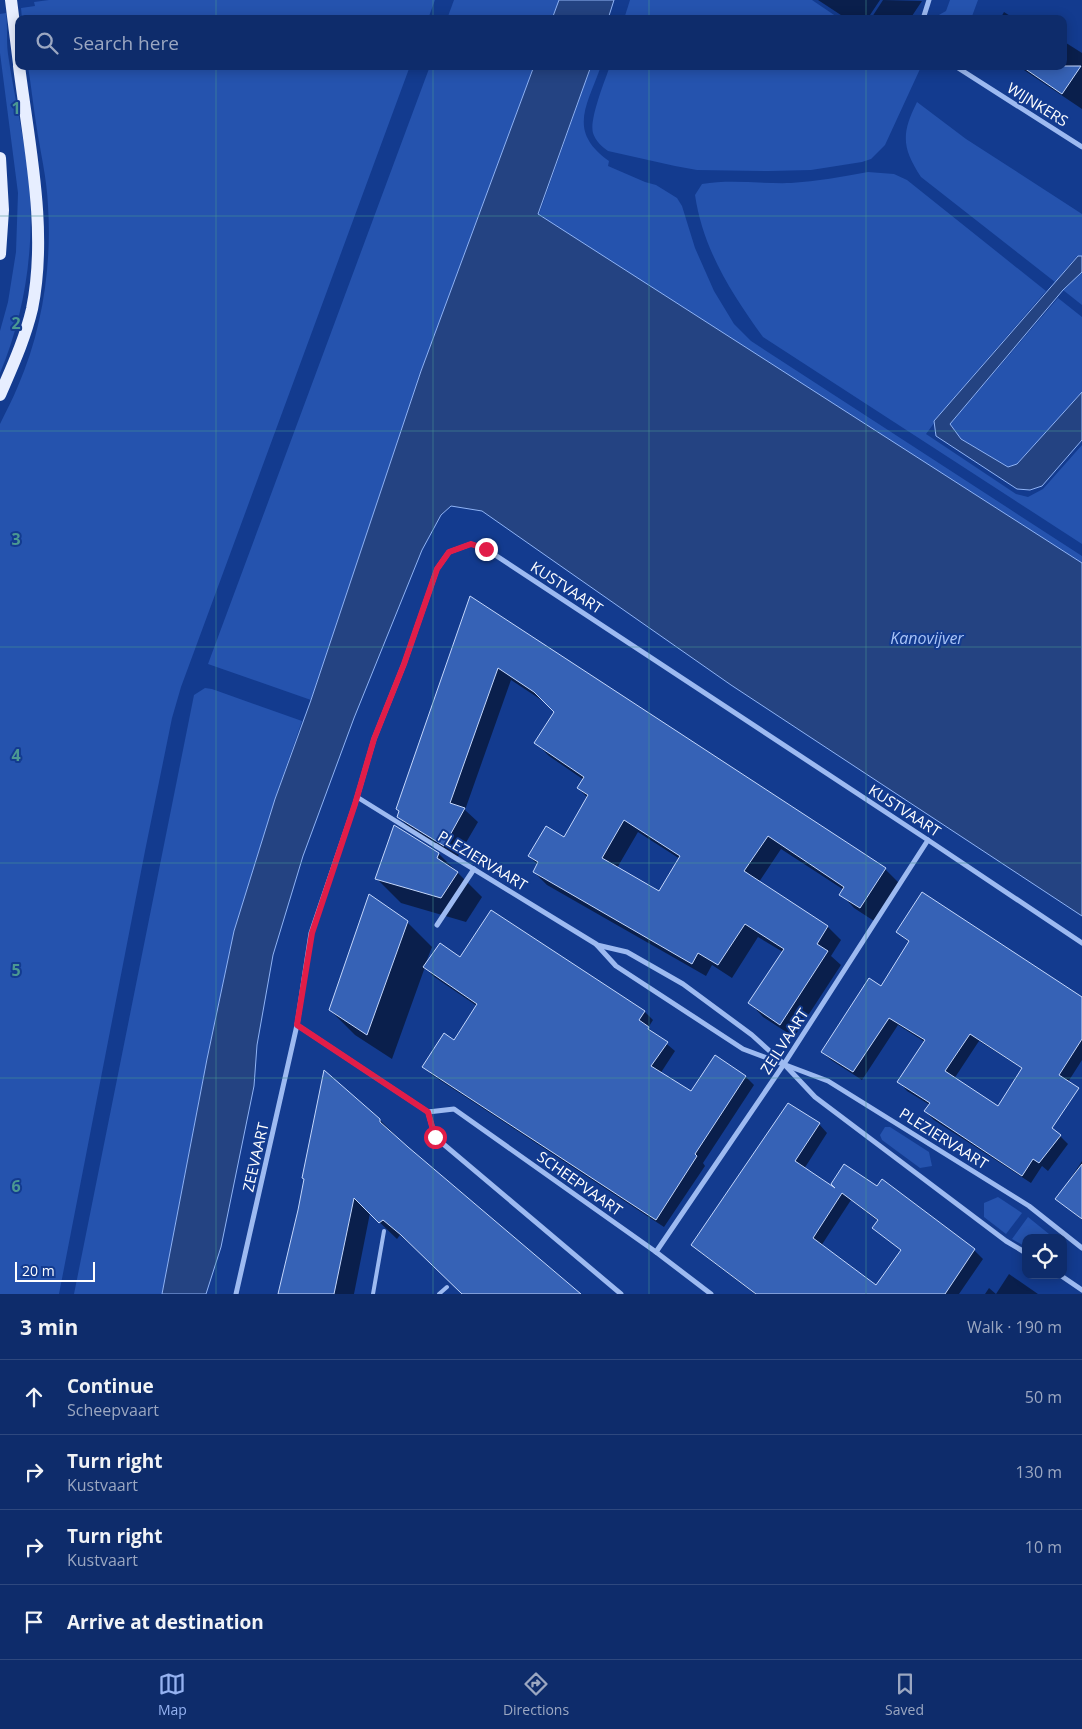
<!DOCTYPE html>
<meta charset="utf-8">
<style>
:root{--surface:#0e2c6b;--page:#173471;--text:#f1f3f6;--muted:#9ba7c1;--line:#2e487e;--accent:#95b2f1}
body{margin:0;font-family:"Open Sans",sans-serif;background:var(--page);color:var(--text)}
.controls{position:absolute;right:15px;bottom:15px;display:grid;overflow:hidden;border-radius:10px;box-shadow:0 2px 12px #0003}
.controls button{width:45px;height:45px;display:grid;place-items:center;padding:0;border:0;border-bottom:1px solid var(--line);background:var(--surface);color:var(--text);font:25px sans-serif}
.scale{position:absolute;left:15px;bottom:12px;width:80px;box-sizing:border-box;padding-left:5px;border:2px solid #fff;border-top:0;font-size:14px;line-height:18px;white-space:nowrap;color:#fff;-webkit-text-stroke:4px #133b8f;paint-order:stroke}
.stop{position:absolute;width:15px;height:15px;margin:-11px;border:4px solid #e11d48;border-radius:50%;background:#fff}
.stop.end{background:#e11d48;border-color:#fff;box-shadow:0 1px 5px #0008}
.list{margin:0;padding:0;list-style:none}
h2{display:flex;justify-content:space-between;align-items:center;height:65px;margin:0;padding:0 20px;font-size:21px}
h2 small{font-size:16px;font-weight:400;color:var(--muted)}
.list li{display:grid;grid-template-columns:32px 1fr auto;gap:15px;align-items:center;box-sizing:border-box;height:75px;padding:0 20px;border-top:1px solid var(--line)}
.list b{display:block;font-size:19px;white-space:nowrap}
.list p{margin:0;font-size:16px;white-space:nowrap;color:var(--muted)}
.list em{font-size:16px;font-style:normal;color:var(--muted)}
.icon{flex:none;width:28px;height:28px;fill:none;stroke:currentColor;stroke-width:2;stroke-linecap:round;stroke-linejoin:round}
.map{position:relative;flex:none;width:1082px;height:1294px;overflow:hidden}
.search{position:absolute;background:var(--surface);box-shadow:0 2px 12px #0003;left:15px;right:15px;top:15px;height:55px;display:flex;align-items:center;gap:12px;box-sizing:border-box;padding:0 18px;border-radius:10px;color:var(--muted);font-size:19px}
.sheet{height:365px;background:var(--surface)}
nav{display:flex;justify-content:space-around;align-items:center;box-sizing:border-box;height:70px;border-top:1px solid var(--line);background:var(--surface);font-size:14px;color:var(--muted)}
nav a{display:grid;justify-items:center;gap:2px}
nav .on{color:var(--accent)}
.map>svg:first-child{display:block}
.green{fill:#2553ae}
.water{fill:#244382;stroke:#8fb3f5}
.shadow{fill:#0007;fill-rule:evenodd}
.building{fill:#3662b6;stroke:#c4d7fc;fill-rule:evenodd}
.lines{fill:none;stroke-linecap:round;stroke-linejoin:round}
.service{stroke:#9dbaf1;stroke-width:4}
.pedestrian{stroke:#9dbaf1;stroke-width:4.5}
.minor{stroke:#9dbaf1;stroke-width:5}
.primary{stroke:#e7eeff;stroke-width:12}
.route{stroke:#e11d48;stroke-width:6}
.grid{fill:none;stroke:#4b9892;stroke-width:1;stroke-opacity:0.55}
.labels{text-anchor:middle;dominant-baseline:central;stroke-width:4;stroke-linejoin:round;paint-order:stroke}
.street-label{font-size:15px;fill:#fff;stroke:#133b8f}
.water-label{font-size:16px;font-style:italic;fill:#a9c4f8;stroke:#133b8f}
.grid-label{font-size:16px;text-anchor:middle;font-weight:bold;fill:#4b9892;stroke:#133b8f;stroke-width:4;stroke-linejoin:round;paint-order:stroke}
</style>
<div class="map">
<svg width="1082" height="1294" viewBox="0 0 1082 1294">
<rect width="100%" height="100%" fill="#133b8f"/>
<g class="green">
<path d="M49 0H435L428 19H22L21 8 35 6 34 2Z"/>
<path d="M454 0H559L552 19H447Z"/>
<path d="M630 0H812L840 19H624Z"/>
<path d="M950 0H978L971 19H937V16L946 11Z"/>
<path d="M6 13C8 27 6 40 8 54 14 97 25 139 29 182 35 246 25 314 0 373V331L8 302 16 252 18 193 0 53V14Z"/>
<path d="M28 66H410L181 687 172 718 145 851 59 1294H0V424C6 411 13 399 18 386 42 331 52 266 48 206 47 178 40 151 36 123 33 104 31 85 28 66Z"/>
<path d="M430 66H534L421 371 311 700 208 664Z"/>
<path d="M591 66H601C587 106 567 131 609 161L608 166 645 182 656 185 677 198 682 206 695 248 714 291 734 324 751 341 1082 556V563L538 217Z"/>
<path d="M610 66H911L916 69 918 67 920 69 885 145 871 159 862 162 811 170 769 171 697 170 675 166 608 151C602 147 595 140 593 133 589 120 605 80 610 66Z"/>
<path d="M917 102 966 139 1082 214V256H1077L1055 282 921 177C902 148 901 134 917 102Z"/>
<path d="M868 172 894 174 907 180 1046 291 946 407 926 434 1016 494 1028 497 1043 489 1082 445V544L763 337C731 293 703 249 695 195L702 184C731 179 761 184 791 183 817 181 842 177 868 172Z"/>
<path d="M1082 272V305L1063 290Z"/>
<path d="M1058 298 1082 317V392L1017 464 1008 467 961 439 950 424Z"/>
<path d="M205 688 212 689 302 721 275 799 234 931 207 1059 162 1294H74L194 695Z"/>
<path d="M885 1127H890L929 1152 932 1166 920 1168 882 1140 880 1135Z"/>
<path d="M998 1197 1022 1213 1006 1234 984 1217V1203Z"/>
<path d="M1028 1217 1049 1234V1238H1026V1247L1012 1239Z"/>
</g>
<g class="water">
<path d="M559 0H614L608 19H552Z"/>
<path d="M534 66H591L538 214 1082 563V916L731 685 482 511 451 506 441 515 422 550 354 718 303 856 273 955 257 1045 254 1086 221 1247 206 1294H162L207 1059 234 931 275 799 311 700 421 371Z"/>
<path d="M1078 256H1082V272L1063 290 950 424 961 439 1008 467 1017 464 1082 392V440L1042 486 1030 490 1017 489 936 436 934 421Z"/>
</g>
<g class="shadow">
<path d="M818 0H880L870 15 872 17 883 0 922 1 910 19H847Z"/>
<path d="M1004 12 1015 19H1000Z"/>
<path d="M1063 41 1082 53V109L1018 66H1063Z"/>
<path d="M471 598 885 869 899 883 874 921 854 908 841 894 844 890 781 849 759 882 828 927 841 940 831 956 841 965 794 1037 763 1017 750 1003 783 952 758 937 732 978 712 965 706 976 547 885 534 872 538 865 529 856 565 838 588 798 578 788 584 780 549 756 536 743 556 712 549 705 511 680 465 810 478 822 457 858 411 830 398 816 400 812 397 809ZM638 832 680 859 659 892 617 868Z"/>
<path d="M439 854 482 897 466 922 401 903 376 878Z"/>
<path d="M492 912 645 1012 653 1020 648 1028 675 1051 660 1074 691 1093 746 1077 754 1085 703 1163 705 1166 664 1227 432 1075 424 1067 454 1041 477 1006 433 976 425 967 392 1059 355 1035 330 1010 407 922 432 947 425 965 460 959Z"/>
<path d="M897 932 1082 999V1060L1061 1093 979 1041 954 1079 998 1108 1060 1136 1068 1144 1048 1171 1042 1166 1031 1183 934 1120 925 1111 930 1105 907 1091 899 1082 925 1042 898 1025 862 1080 831 1060 822 1052 881 988 910 943Z"/>
<path d="M380 1120 397 1137 396 1138 579 1294H464L419 1252 400 1235 397 1239 370 1213 354 1294H280Z"/>
<path d="M819 1124 827 1133 804 1169 837 1190 974 1250 983 1259 959 1294H755L701 1253 693 1245ZM851 1200 879 1222 874 1228 902 1251 876 1286 821 1246Z"/>
<path d="M1082 1161V1220L1057 1199Z"/>
<path d="M1009 1274 1038 1294H985L989 1288 996 1294Z"/>
</g>
<g class="building">
<path d="M1021 66H1081L1062 94Z"/>
<path d="M470 596 886 868 860 908 839 895 844 887 768 836 744 871 828 926 817 944 828 951 780 1025 748 1003 784 949 745 924 718 965 698 953 692 964 533 872 538 862 528 856 546 826 564 837 588 795 577 788 584 777 534 743 554 712 534 692 498 668 450 803 465 808 444 846 397 817 399 811 396 809ZM624 820 680 856 659 891 602 858Z"/>
<path d="M394 825 439 853 437 858 458 872 441 898 375 879Z"/>
<path d="M922 892 1082 997V1039L1059 1075 1079 1088 1052 1128 1061 1135 1039 1163 1033 1159 1022 1176 924 1111 930 1103 897 1082 925 1040 889 1018 853 1072 821 1052 869 978 881 986 909 941 896 932ZM970 1034 1022 1068 998 1106 945 1071Z"/>
<path d="M369 894 408 921 367 1035 329 1010Z"/>
<path d="M491 910 645 1011 639 1020 649 1027 648 1029 668 1042 651 1066 691 1091 715 1055 746 1076 695 1154 697 1156 656 1220 422 1067 444 1033 454 1040 477 1004 423 967 440 943 460 957Z"/>
<path d="M324 1070 380 1119V1122L408 1147 581 1294H462L401 1235 383 1220 379 1223 354 1198 334 1294H278L298 1210 304 1179 302 1178Z"/>
<path d="M788 1103 820 1123 795 1161 835 1188 831 1184 844 1164 877 1186 882 1179 975 1249 945 1294H756L691 1245ZM842 1193 878 1220 872 1228 901 1250 876 1285 813 1238Z"/>
<path d="M1082 1164V1219L1055 1199Z"/>
</g>
<g class="lines">
<g class="service">
<path d="M373 1294 384 1231"/>
<path d="M439 1294 447 1287"/>
</g>
<path class="pedestrian" d="M357 797 436 846"/>
<g class="minor">
<path d="M923 19 929 0"/>
<path d="M955 66 1082 147"/>
<path d="M436 846 596 944 616 966 743 1049 828 1081 1029 1206 1082 1248"/>
<path d="M437 925 474 869"/>
<path d="M597 945 627 952 683 984 752 1035 784 1064 815 1097 1006 1241 1026 1253"/>
<path d="M297 1025 428 1112 454 1109 656 1252 711 1294"/>
<path d="M428 1112 435 1137 621 1294"/>
<path d="M656 1252 784 1064 928 840"/>
<path d="M1060 1275 1082 1290"/>
<path d="M236 1294 297 1025 311 933 355 804 374 739 404 664 437 569 449 552 471 544 486 549 928 840 1082 943"/>
</g>
<g class="primary">
<path d="M11 0 19 64"/>
<path d="M0 158 3 210 0 254"/>
<path d="M0 395C12 367 25 339 32 309 48 231 29 145 19 66"/>
</g>
</g>
<g class="lines">
<path class="route" d="M435 1137 428 1112 297 1025 312 933 355 804 374 739 404 664 437 569 449 552 471 544 486 549"/>
</g>
<path class="grid" d="M216 0V19M433 0V19M649 0V19M866 0V19M216 66V1294M433 66V1294M649 66V1294M866 66V1294M0 216H1082M0 431H1082M0 647H1082M0 863H1082M0 1078H1082"/>
<g class="labels">
<g class="street-label">
<text transform="translate(1038 104) rotate(32)">WIJNKERS</text>
<text transform="translate(567 587) rotate(33)">KUSTVAART</text>
<text transform="translate(905 810) rotate(33)">KUSTVAART</text>
<text transform="translate(483 860) rotate(31)">PLEZIERVAART</text>
<text transform="translate(784 1041) rotate(-57)">ZEILVAART</text>
<text transform="translate(944 1138) rotate(32)">PLEZIERVAART</text>
<text transform="translate(255 1157) rotate(-77)">ZEEVAART</text>
<text transform="translate(580 1183) rotate(35)">SCHEEPVAART</text>
</g>
<g class="water-label">
<text x="927" y="638">Kanovijver</text>
</g>
</g>
<g class="grid-label">
<text x="16" y="114">1</text>
<text x="16" y="329">2</text>
<text x="16" y="545">3</text>
<text x="16" y="761">4</text>
<text x="16" y="976">5</text>
<text x="16" y="1192">6</text>
</g>
</svg>
<div class="controls">
<button><svg class="icon" aria-label="locate" viewBox="0 0 24 24"><circle cx="12" cy="12" r="6"/><path d="M12 2v4M12 18v4M2 12h4M18 12h4"/></svg></button>
</div>
<div class="scale">20 m</div>
<div class="stop" style="left:435px;top:1137px"></div>
<div class="stop end" style="left:486px;top:549px"></div>
<div class="search"><svg class="icon" aria-label="search" viewBox="0 0 24 24"><circle cx="10" cy="10" r="6"/><path d="M15 15l6 6"/></svg>Search here</div>
</div>
<section class="sheet">
<h2>3 min<small>Walk · 190 m</small></h2>
<ul class="list">
<li><svg class="icon" aria-label="ahead" viewBox="0 0 24 24"><path d="M12 20V5M6 11l6-6 6 6"/></svg><div><b>Continue</b><p>Scheepvaart</p></div><em>50 m</em></li>
<li><svg class="icon" aria-label="right" viewBox="0 0 24 24"><path d="M7 20v-9h11M14 6l5 5-5 5"/></svg><div><b>Turn right</b><p>Kustvaart</p></div><em>130 m</em></li>
<li><svg class="icon" aria-label="right" viewBox="0 0 24 24"><path d="M7 20v-9h11M14 6l5 5-5 5"/></svg><div><b>Turn right</b><p>Kustvaart</p></div><em>10 m</em></li>
<li><svg class="icon" aria-label="arrive" viewBox="0 0 24 24"><path d="M6 21V4h12l-3 4 3 4H6"/></svg><div><b>Arrive at destination</b></div></li>
</ul>
</section>
<nav>
<a class="on"><svg class="icon" aria-label="map" viewBox="0 0 24 24"><path d="M3 6l6-2 6 2 6-2v14l-6 2-6-2-6 2zM9 4v14M15 6v14"/></svg>Map</a>
<a><svg class="icon" aria-label="directions" viewBox="0 0 24 24"><path d="M12 3l9 9-9 9-9-9zM9 14v-3h6M13 9l2 2-2 2"/></svg>Directions</a>
<a><svg class="icon" aria-label="saved" viewBox="0 0 24 24"><path d="M7 4h10v16l-5-4-5 4z"/></svg>Saved</a>
</nav>
